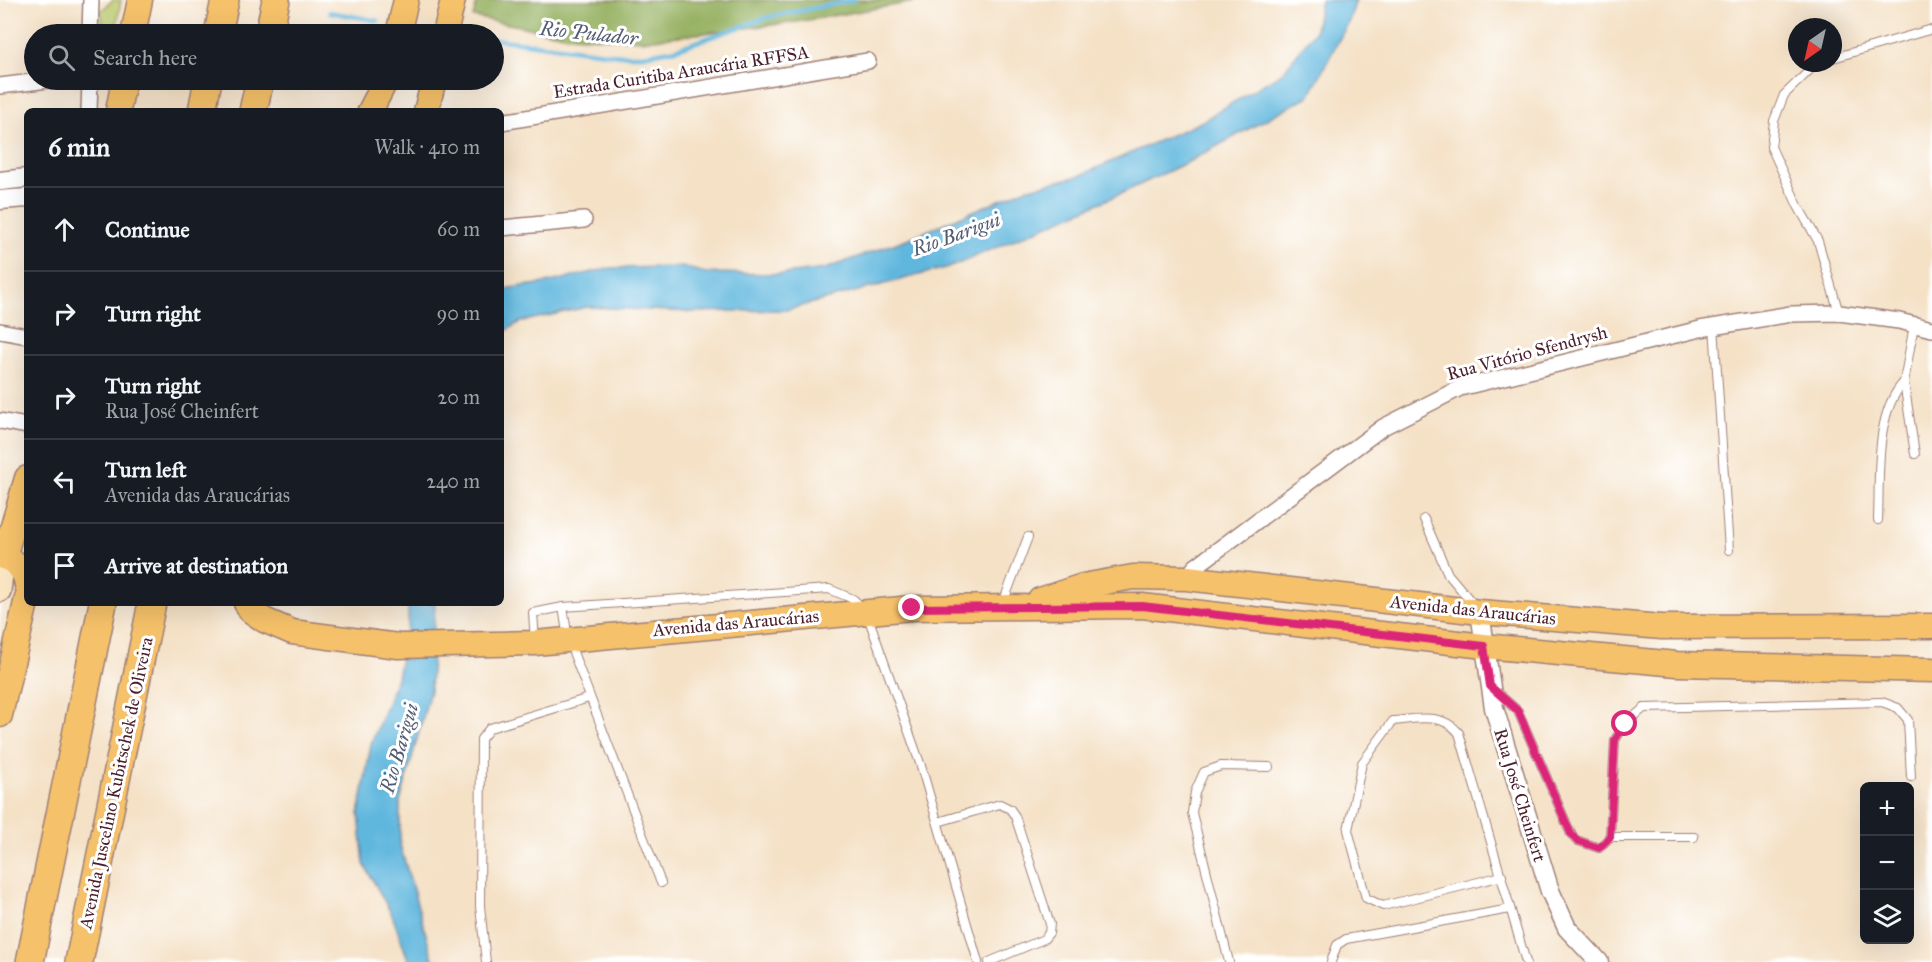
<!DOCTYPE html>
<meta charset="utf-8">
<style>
:root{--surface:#171b24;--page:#242831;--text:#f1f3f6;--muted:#9ea1a6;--line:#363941}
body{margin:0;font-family:"IM FELL Great Primer",serif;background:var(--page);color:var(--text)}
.controls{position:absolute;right:18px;bottom:18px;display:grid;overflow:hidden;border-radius:9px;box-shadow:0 6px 24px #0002}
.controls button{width:54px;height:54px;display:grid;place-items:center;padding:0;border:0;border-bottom:2px solid var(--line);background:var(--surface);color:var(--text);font:30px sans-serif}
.compass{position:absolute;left:1788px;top:18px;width:54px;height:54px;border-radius:50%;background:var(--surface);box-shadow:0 6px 24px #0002;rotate:214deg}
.stop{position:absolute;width:18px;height:18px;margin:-14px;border:4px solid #db2777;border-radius:50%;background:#fff}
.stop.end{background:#db2777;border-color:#fff;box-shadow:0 2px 6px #0008}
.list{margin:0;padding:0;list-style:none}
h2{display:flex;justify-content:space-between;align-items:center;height:78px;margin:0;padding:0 24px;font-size:26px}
h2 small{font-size:20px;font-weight:400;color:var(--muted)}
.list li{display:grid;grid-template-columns:39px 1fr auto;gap:18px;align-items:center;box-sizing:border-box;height:84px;padding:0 24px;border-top:2px solid var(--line)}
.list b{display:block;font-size:22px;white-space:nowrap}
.list p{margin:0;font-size:20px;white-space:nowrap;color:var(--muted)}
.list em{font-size:20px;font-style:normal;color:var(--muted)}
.icon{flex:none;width:33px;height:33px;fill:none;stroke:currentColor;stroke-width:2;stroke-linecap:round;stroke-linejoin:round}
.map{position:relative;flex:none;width:1932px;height:962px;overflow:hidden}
.search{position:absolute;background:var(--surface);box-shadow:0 6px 24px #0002;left:24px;top:24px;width:480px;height:66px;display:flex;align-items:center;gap:15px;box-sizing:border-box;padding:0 21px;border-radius:33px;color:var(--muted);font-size:22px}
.panel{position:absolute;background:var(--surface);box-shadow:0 6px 24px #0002;left:24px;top:108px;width:480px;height:498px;border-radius:9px}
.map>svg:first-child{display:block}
.green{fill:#bccc6e;stroke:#83764c;stroke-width:1.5}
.forest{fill:#95b061;stroke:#706846;stroke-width:1.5}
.water{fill:#61b7de;stroke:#566b84;stroke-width:1.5}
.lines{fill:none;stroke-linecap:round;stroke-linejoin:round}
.stream{stroke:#61b7de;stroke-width:4.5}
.service-casing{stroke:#9f8078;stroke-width:10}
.minor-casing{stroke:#9f8078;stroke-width:18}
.tertiary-casing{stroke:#9f8078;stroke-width:21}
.secondary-casing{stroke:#9f8078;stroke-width:24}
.primary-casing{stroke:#9f8078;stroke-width:27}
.motorway-casing{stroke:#9f8078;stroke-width:30}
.service{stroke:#fff;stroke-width:8}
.minor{stroke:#fff;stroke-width:15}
.tertiary{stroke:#fff;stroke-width:18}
.secondary{stroke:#fbe6c4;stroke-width:21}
.primary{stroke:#f5c16b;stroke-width:24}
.motorway{stroke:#f5c16b;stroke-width:27}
.route{stroke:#db2777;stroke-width:8}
.labels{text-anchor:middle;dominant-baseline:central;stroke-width:6;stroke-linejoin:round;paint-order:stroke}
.street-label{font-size:18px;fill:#4a1f2b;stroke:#fff}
.water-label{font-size:20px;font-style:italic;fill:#535c73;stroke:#fff}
</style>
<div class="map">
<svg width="1932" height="962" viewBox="0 0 1932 962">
<rect width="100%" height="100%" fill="#fff"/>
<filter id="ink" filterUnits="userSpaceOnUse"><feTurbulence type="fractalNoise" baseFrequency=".0167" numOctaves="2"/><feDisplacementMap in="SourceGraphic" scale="12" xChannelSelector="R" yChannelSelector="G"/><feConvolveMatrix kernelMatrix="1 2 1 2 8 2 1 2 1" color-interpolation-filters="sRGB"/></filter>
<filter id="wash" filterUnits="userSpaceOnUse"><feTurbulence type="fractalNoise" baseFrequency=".008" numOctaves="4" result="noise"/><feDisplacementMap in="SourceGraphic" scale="24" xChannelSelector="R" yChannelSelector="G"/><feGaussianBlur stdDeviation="1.35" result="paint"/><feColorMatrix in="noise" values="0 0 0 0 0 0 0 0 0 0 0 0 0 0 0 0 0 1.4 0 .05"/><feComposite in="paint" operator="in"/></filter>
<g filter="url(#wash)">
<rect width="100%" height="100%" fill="#f4e1c6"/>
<path class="green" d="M113 0H121L115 34H104L101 11Z"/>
<path class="forest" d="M477 0H926L796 22 646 40 569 36 473 17Z"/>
<g class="water">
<path d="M1321 0H1356L1349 21 1309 96 1186 163 1120 194 953 266 786 310 691 312 587 307 520 322 501 334V295L510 288 546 283 610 268 682 267 706 273 784 274 825 269 915 236 1025 189 1079 176 1201 122 1282 73 1315 31Z"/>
<path d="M408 603H435L430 691 400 802V845L434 962H409L392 915 364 864 359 814 371 744 397 678 408 623Z"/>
</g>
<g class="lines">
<g class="stream">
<path d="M330 12 378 21"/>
<path d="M494 39 621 55H643L676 49 769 17 854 0"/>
</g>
</g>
</g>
<g filter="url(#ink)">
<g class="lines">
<defs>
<g id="service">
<path d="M1833 58 1929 30"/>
<path d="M1817 63 1784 95 1774 121 1771 147 1798 206 1818 241 1839 313"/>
<path d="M1914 325 1904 382 1915 454"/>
<path d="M1714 326 1729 550"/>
<path d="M1424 519 1448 574 1474 605"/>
<path d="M1878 520C1880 477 1874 414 1904 382"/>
<path d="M1003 603 1028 537"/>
<path d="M563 607 568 639 661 883"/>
<path d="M535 641 533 613 563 607 829 589 853 599 866 611 921 766 978 962"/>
<path d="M1493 689 1518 711 1571 834 1576 840 1599 848 1610 837 1615 740 1625 724 1644 708 1882 702 1898 708 1908 720 1911 777"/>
<path d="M938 822 1000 804 1010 809 1015 816 1050 924 1049 933 1044 939 989 962"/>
<path d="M1610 837H1694"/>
<path d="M1502 876 1383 906 1366 898 1348 830 1362 763 1393 721C1417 719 1442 712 1459 733L1526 962"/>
<path d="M486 962 480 906 481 739 490 728 589 698"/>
<path d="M1229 962 1192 813 1195 792 1204 772 1221 766 1269 767"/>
<path d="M1331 962 1337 945 1346 939 1510 909"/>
</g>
<g id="minor">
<path d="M90 34 91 0"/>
<path d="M0 86 48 80"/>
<path d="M89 111 90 80"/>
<path d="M501 122 868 61"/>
<path d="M501 228 584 220"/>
<path d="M0 331 27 336"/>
<path d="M0 421 27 426"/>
<path d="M1187 578 1195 567 1383 427 1460 388 1700 329 1791 314 1839 313 1899 321 1932 329"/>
</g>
<g id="tertiary">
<path d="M0 181 27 178"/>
<path d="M0 200 27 198"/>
<path d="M1480 612 1494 708 1550 891 1567 928 1599 962"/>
</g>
<path id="secondary" d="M0 591 4 557"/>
<g id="primary">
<path d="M133 34 140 0"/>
<path d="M398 34 406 0"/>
<path d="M445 34 453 0"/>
<path d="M118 111 124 80"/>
<path d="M370 111 386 80"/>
<path d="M426 111 434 80"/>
<path d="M0 556C15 560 25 569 27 585"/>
<path d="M4 557 27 478"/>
<path d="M1040 600 1083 586 1133 577 1187 578 1480 612 1662 627 1932 626"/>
<path d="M246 603 251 611 264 620 292 632 398 646 535 643 912 608 1142 606 1484 646 1677 664 1932 670"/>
<path d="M0 715 27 598"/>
</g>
<g id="motorway">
<path d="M218 34 225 0"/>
<path d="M269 34 276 0"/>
<path d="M202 111 208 80"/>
<path d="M253 111 260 80"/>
<path d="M30 962 103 603"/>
<path d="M79 962 152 603"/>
</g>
</defs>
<use href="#service" class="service-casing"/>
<use href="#minor" class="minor-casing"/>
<use href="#tertiary" class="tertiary-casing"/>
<use href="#secondary" class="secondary-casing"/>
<use href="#primary" class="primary-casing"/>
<use href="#motorway" class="motorway-casing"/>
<use href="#service" class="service"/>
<use href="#minor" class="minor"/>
<use href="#tertiary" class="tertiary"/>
<use href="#secondary" class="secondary"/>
<use href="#primary" class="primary"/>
<use href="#motorway" class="motorway"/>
</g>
</g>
<g class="lines" filter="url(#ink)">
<path class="route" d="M912 608 1142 606 1484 646 1490 686 1518 711 1571 834 1576 840 1599 848 1610 837 1615 740 1625 724"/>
</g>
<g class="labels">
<g class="street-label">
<text transform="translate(681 72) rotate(-9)">Estrada Curitiba Araucária RFFSA</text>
<text transform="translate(1527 353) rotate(-15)">Rua Vitório Sfendrysh</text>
<text transform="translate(1473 610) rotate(6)">Avenida das Araucárias</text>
<text transform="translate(736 623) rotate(-5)">Avenida das Araucárias</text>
<text transform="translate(116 783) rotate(-78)">Avenida Juscelino Kubitschek de Oliveira</text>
<text transform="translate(1520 795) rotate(73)">Rua José Cheinfert</text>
</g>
<g class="water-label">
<text transform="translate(589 33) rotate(6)">Rio Pulador</text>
<text transform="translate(956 234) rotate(-20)">Rio Barigui</text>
<text transform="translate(399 748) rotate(-74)">Rio Barigui</text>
</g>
</g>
</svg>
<div class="controls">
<button>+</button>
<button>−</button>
<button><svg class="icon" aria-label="layers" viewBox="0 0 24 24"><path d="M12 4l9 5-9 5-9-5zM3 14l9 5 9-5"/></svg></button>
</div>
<svg class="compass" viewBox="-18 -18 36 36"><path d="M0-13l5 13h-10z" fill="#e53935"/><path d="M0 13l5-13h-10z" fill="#9ea1a6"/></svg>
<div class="stop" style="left:1625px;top:724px"></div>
<div class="stop end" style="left:912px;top:608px"></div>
<div class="search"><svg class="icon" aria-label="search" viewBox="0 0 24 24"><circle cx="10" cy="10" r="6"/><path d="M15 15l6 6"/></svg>Search here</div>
<section class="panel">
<h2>6 min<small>Walk · 410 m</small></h2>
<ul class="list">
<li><svg class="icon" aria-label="ahead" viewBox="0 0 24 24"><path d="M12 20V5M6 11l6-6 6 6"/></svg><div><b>Continue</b></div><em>60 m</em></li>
<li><svg class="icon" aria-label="right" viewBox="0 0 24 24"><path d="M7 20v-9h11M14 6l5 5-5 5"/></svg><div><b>Turn right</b></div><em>90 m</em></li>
<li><svg class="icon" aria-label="right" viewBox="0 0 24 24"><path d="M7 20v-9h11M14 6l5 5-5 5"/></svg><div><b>Turn right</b><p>Rua José Cheinfert</p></div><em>20 m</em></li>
<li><svg class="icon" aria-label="left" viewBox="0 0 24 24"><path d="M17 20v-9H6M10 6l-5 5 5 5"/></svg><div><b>Turn left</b><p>Avenida das Araucárias</p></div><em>240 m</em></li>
<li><svg class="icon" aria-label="arrive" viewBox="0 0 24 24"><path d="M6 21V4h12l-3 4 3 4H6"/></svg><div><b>Arrive at destination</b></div></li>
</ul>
</section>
</div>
